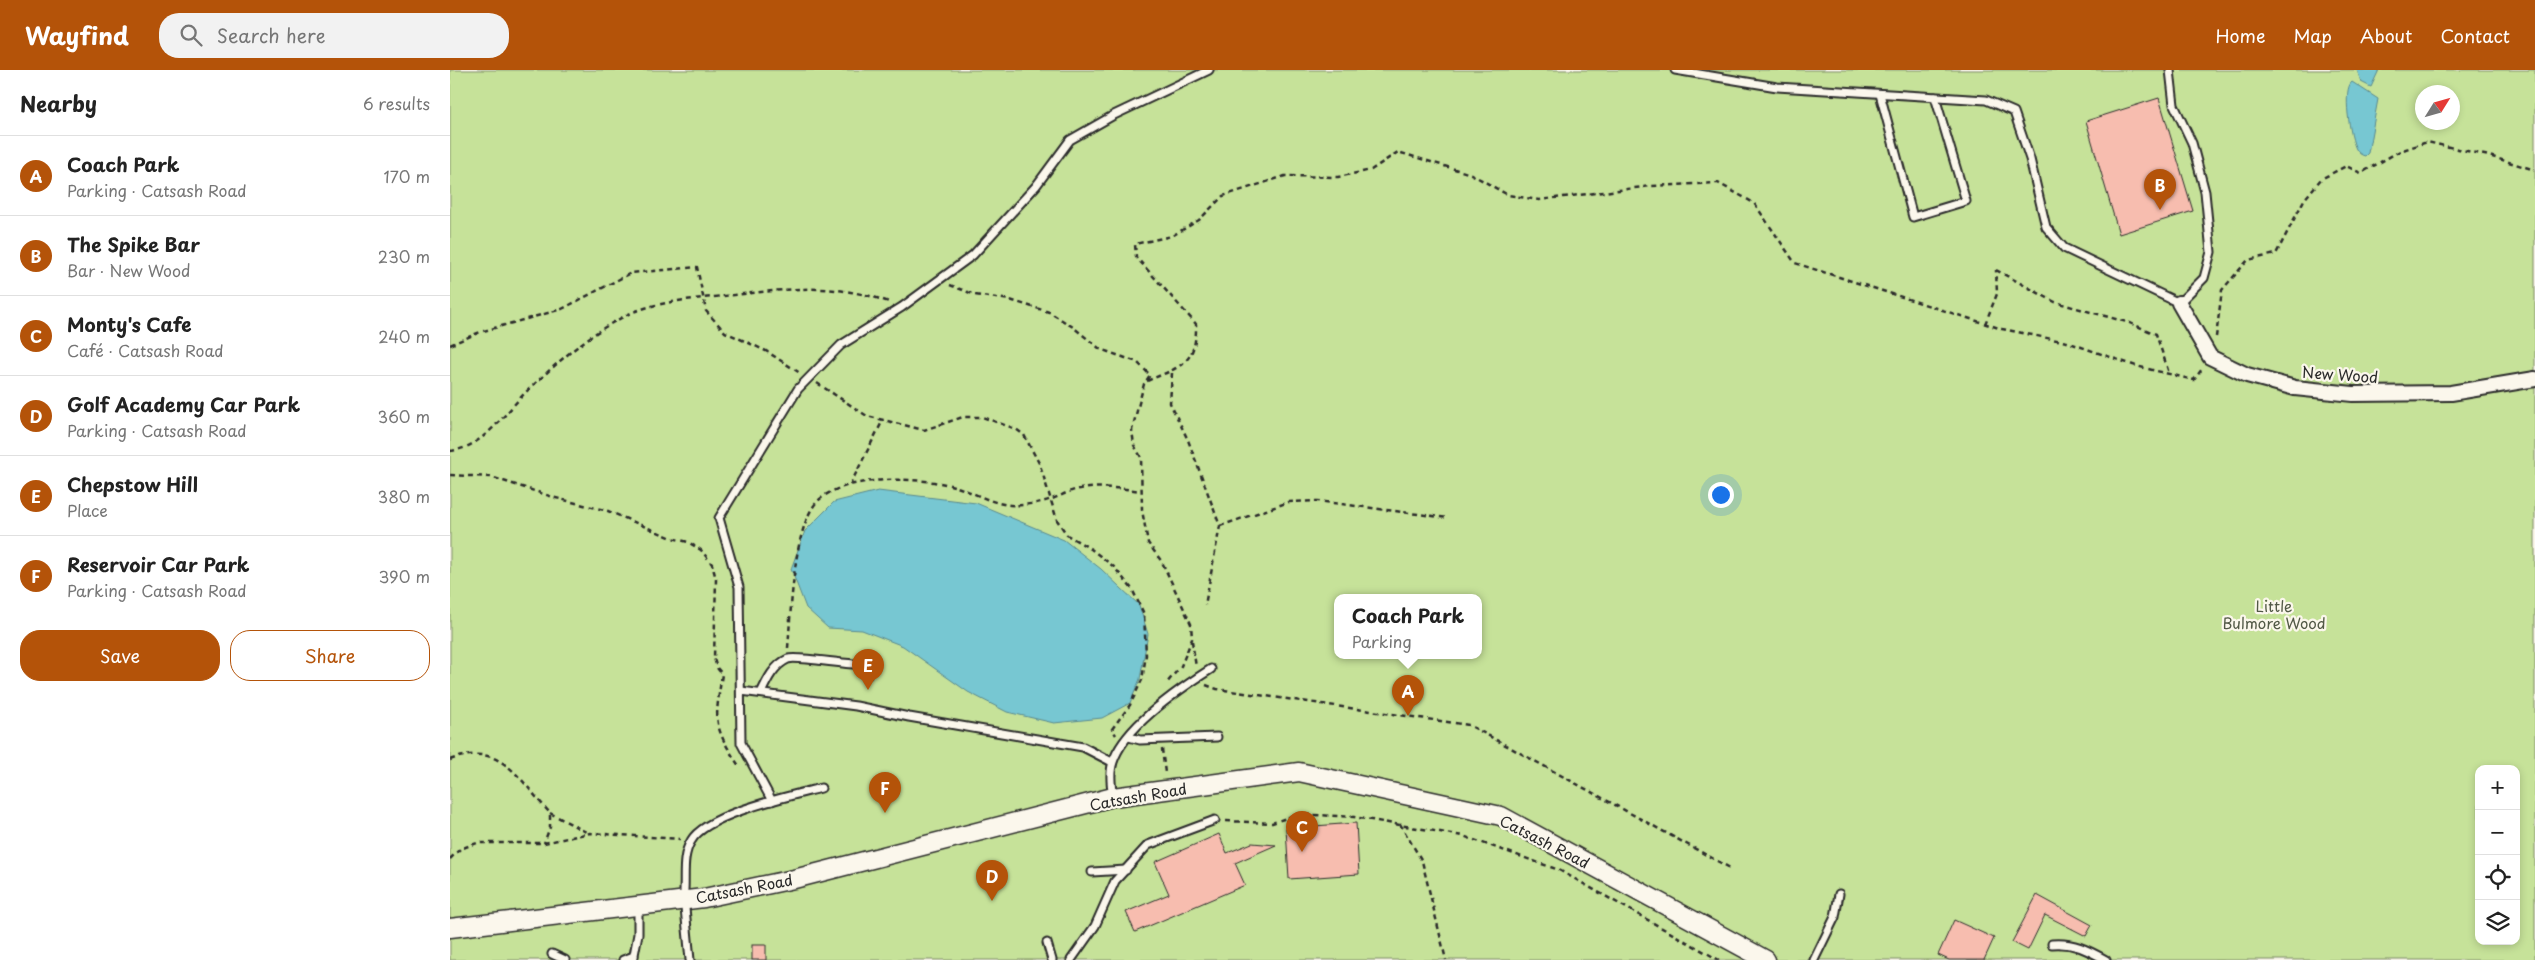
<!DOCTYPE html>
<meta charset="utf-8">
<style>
:root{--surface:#fff;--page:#f2f2f2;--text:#222;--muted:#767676;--line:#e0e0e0;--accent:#b45309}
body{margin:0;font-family:"Playpen Sans",sans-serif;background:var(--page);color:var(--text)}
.controls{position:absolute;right:15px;bottom:15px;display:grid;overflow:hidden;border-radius:10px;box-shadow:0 2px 8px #0003}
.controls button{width:45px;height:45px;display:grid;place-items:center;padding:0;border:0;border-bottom:1px solid var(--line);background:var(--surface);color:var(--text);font:25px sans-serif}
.compass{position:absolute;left:1965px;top:15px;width:45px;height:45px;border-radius:50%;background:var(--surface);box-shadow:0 2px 8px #0003;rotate:53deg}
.you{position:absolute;left:1270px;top:424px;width:18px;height:18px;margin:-12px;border:4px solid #fff;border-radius:50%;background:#1a73e8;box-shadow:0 0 0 8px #1a73e833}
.badge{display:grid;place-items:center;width:32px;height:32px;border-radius:50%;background:var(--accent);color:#fff;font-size:16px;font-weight:700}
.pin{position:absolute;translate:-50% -41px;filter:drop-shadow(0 1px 2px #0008)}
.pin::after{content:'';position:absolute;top:26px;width:18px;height:15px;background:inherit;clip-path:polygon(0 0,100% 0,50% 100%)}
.popup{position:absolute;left:884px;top:524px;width:148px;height:65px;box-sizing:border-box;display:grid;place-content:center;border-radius:10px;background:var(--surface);filter:drop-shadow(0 1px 4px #0005);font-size:16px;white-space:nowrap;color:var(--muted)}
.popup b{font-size:19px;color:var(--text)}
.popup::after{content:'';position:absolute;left:50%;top:100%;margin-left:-10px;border:10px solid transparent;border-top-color:var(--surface)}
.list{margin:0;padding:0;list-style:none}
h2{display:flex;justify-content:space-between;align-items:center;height:65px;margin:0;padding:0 20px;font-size:21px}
h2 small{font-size:16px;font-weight:400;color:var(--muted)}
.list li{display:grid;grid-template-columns:32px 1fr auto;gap:15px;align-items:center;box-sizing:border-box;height:80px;padding:0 20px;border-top:1px solid var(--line)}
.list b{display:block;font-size:19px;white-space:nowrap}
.list p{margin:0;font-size:16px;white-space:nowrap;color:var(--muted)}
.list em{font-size:16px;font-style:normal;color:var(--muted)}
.actions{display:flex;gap:10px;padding:15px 20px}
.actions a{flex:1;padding:11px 0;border:1px solid var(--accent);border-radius:20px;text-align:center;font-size:18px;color:var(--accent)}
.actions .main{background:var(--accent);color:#fff}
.icon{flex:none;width:28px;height:28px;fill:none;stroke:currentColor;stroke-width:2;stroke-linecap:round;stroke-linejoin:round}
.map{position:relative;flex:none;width:2085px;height:890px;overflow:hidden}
header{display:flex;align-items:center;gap:30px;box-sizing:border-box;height:70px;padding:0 25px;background:var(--accent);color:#fff}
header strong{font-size:24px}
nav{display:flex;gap:28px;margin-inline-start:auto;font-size:18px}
.search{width:350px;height:45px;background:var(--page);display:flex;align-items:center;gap:12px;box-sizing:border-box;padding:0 18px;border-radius:20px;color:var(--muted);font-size:19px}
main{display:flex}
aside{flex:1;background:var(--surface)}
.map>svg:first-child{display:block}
.green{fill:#c6e299;stroke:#788662;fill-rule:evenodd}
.water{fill:#77c7d2;stroke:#59898f}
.building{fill:#f7bdaf;stroke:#2b2b2b}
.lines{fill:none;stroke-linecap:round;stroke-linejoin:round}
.service-casing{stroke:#2b2b2b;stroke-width:11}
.minor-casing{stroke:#2b2b2b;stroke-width:18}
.tertiary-casing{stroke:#2b2b2b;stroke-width:21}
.path{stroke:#2b2b2b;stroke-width:2.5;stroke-dasharray:5 4;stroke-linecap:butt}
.service{stroke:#fbf7ec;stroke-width:7}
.minor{stroke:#fbf7ec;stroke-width:14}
.tertiary{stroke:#fbf7ec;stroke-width:18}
.labels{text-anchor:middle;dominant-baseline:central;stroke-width:4.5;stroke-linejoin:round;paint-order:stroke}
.street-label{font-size:15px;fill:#2b2b2b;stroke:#fbf7ec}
.park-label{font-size:15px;fill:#525946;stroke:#fbf7ec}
</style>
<header>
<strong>Wayfind</strong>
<div class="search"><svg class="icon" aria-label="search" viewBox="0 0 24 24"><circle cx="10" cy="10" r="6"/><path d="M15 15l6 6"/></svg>Search here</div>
<nav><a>Home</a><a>Map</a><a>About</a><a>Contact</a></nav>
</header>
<main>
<aside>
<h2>Nearby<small>6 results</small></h2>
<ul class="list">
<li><span class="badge">A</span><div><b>Coach Park</b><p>Parking · Catsash Road</p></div><em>170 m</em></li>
<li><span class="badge">B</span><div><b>The Spike Bar</b><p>Bar · New Wood</p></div><em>230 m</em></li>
<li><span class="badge">C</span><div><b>Monty's Cafe</b><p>Café · Catsash Road</p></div><em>240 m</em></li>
<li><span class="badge">D</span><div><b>Golf Academy Car Park</b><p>Parking · Catsash Road</p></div><em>360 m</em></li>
<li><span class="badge">E</span><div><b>Chepstow Hill</b><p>Place</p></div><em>380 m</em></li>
<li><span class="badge">F</span><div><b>Reservoir Car Park</b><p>Parking · Catsash Road</p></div><em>390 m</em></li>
</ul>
<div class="actions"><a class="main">Save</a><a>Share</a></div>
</aside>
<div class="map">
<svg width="2085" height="890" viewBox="0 0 2085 890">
<rect width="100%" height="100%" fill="#fbf7ec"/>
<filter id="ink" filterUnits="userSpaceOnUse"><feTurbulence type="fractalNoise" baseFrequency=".02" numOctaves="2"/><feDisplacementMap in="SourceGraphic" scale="10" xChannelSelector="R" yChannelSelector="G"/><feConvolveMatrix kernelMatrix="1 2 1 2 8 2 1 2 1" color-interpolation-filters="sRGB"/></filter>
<g filter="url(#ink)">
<path class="green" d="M0 0H2085V890H0ZM1972 22H2002V52H1972ZM888 527H1028V585H888ZM2029 699H2066V871H2029Z"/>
<g class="water">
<path d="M1907 0H1929L1921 17 1911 12Z"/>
<path d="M1902 12 1928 29 1918 83 1915 86C1911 85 1908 83 1906 79 1900 68 1892 19 1902 12Z"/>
<path d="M428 421 526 433 614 470 651 499 689 535 698 564 690 609 680 633 652 648 604 653 557 642 518 622 453 576 412 560 378 558 356 538 341 499 355 461 384 432Z"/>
</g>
<g class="building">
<path d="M1709 28 1743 141 1669 164 1636 51Z"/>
<path d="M410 593 425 597 421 609 406 604Z"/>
<path d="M906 753 909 804 839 809 836 758Z"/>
<path d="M769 764 777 783 802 773 826 775 785 793 795 815 685 862 676 842 719 824 705 792Z"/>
<path d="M1587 825 1642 855 1636 866 1595 845 1578 880 1562 872Z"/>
<path d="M1504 850 1544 868 1534 890H1499L1488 885Z"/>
<rect x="302" y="875" width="14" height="15"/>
</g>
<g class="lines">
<defs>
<g id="service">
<path d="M1225 0 1327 17 1536 30 1564 42 1580 89 1596 157 1614 178 1729 233 1754 208 1761 182 1755 122 1742 73 1724 35 1720 0"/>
<path d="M1430 24 1463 147 1516 131 1485 27"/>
<path d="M291 621 406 636 459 647 633 677 662 692"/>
<path d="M311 623C317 610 324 595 338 589 346 586 392 594 405 594"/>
<path d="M679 667 690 670 767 667"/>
<path d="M663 727C661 716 659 703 663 692 674 657 731 618 761 599"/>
<path d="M322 731 291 673 289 517 269 448 348 319 391 275 452 237 523 185 586 116 620 70 664 45 759 0"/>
<path d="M642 802 676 800"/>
<path d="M234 820C235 804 232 786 241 771 256 744 340 726 371 718"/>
<path d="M235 838 240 890"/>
<path d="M597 873 602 890"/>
<path d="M1602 874C1623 872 1638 880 1656 890"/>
<path d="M102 884 115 890"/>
<path d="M173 890 184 886"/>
<path d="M183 890 188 864V836"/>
<path d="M621 890 645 856 665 811 698 775 765 750"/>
<path d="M1364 890 1385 847 1389 824"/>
</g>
<path id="minor" d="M1729 233 1760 287 1797 305 1845 318 1903 324 2001 323 2085 309"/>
<path id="tertiary" d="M0 858 254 828 344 809 663 727 849 702 1051 746 1316 890"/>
</defs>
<use href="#service" class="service-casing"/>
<use href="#minor" class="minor-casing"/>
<use href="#tertiary" class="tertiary-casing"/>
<g class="path">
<path d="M1546 200 1605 232 1680 253 1706 264 1719 303"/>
<path d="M500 215 525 225 560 230 599 242 623 257 650 279 687 292 700 305 694 314 682 360 684 375 691 387 692 440 698 473 712 492 741 554 742 569 731 596 716 614"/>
<path d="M1535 254 1547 224 1546 200"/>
<path d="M1766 267 1772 220 1798 190 1826 184 1854 130 1871 109 1896 96 1911 103 1950 81 1977 72 2039 86 2085 100"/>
<path d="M0 275 30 262 112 239 181 203 247 197 256 241 275 262 316 281 350 303"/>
<path d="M722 303 720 333 738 370 770 456 755 535"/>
<path d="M697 311C729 297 747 295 746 254L686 187 685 174 722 166 749 150 773 126 835 106 888 107 921 100 948 82 1021 104 1058 125 1089 130 1201 116 1268 113 1304 133 1345 193 1552 259 1617 272 1686 296 1744 310 1752 299"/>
<path d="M367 313 417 346 474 360 513 347H532L566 359 574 365 590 395 607 450 617 465 641 479 664 497 682 519 694 544 696 585 692 610 680 635 662 659 666 665"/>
<path d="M0 381C33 378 54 344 76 322 92 307 109 291 127 277 143 264 162 252 181 243 210 231 244 229 274 226 334 220 380 211 439 232"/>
<path d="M0 405 41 407 106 428 158 441 222 468 238 472 251 480 262 494 266 509 264 588 267 598 272 604C265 651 262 655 289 696"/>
<path d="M400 415 433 350"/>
<path d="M770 456 839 432 868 431 998 448"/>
<path d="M742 571 746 597"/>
<path d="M338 578C341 541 343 467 363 437 384 404 467 407 500 415 521 420 538 433 560 435 574 436 589 433 602 429 611 426 620 420 630 419 650 416 671 418 690 421"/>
<path d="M756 615 767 619 1019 655 1282 799"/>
<path d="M712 679 715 703"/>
<path d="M0 690C52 670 69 710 100 743V757L94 773"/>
<path d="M100 743 138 763"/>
<path d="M776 751 822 753 848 744 904 747 1013 766 1109 800 1269 890"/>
<path d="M950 754 972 791 996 890"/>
<path d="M0 789 10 779 27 773H94L140 763 230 769"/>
</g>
<use href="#service" class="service"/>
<use href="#minor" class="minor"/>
<use href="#tertiary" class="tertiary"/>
</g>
</g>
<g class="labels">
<g class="street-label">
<text transform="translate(1890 304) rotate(4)">New Wood</text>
<text transform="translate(688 726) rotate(-10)">Catsash Road</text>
<text transform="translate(1095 771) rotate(27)">Catsash Road</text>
<text transform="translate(294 818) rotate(-11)">Catsash Road</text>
</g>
<g class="park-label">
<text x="1824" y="535">Little<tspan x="1824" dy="17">Bulmore Wood</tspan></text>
</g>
</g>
</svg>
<div class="controls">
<button>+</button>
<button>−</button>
<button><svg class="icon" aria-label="locate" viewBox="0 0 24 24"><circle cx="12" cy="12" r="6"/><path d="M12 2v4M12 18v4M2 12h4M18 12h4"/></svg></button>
<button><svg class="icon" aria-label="layers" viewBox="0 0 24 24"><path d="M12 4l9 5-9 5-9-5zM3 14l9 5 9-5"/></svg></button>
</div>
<svg class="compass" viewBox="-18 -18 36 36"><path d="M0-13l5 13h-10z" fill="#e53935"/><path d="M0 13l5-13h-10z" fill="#767676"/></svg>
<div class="you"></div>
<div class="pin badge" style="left:958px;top:646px">A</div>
<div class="popup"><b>Coach Park</b>Parking</div>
<div class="pin badge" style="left:1710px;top:140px">B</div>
<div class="pin badge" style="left:852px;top:782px">C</div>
<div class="pin badge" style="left:542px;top:831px">D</div>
<div class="pin badge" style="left:418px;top:620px">E</div>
<div class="pin badge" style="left:435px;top:743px">F</div>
</div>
</main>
